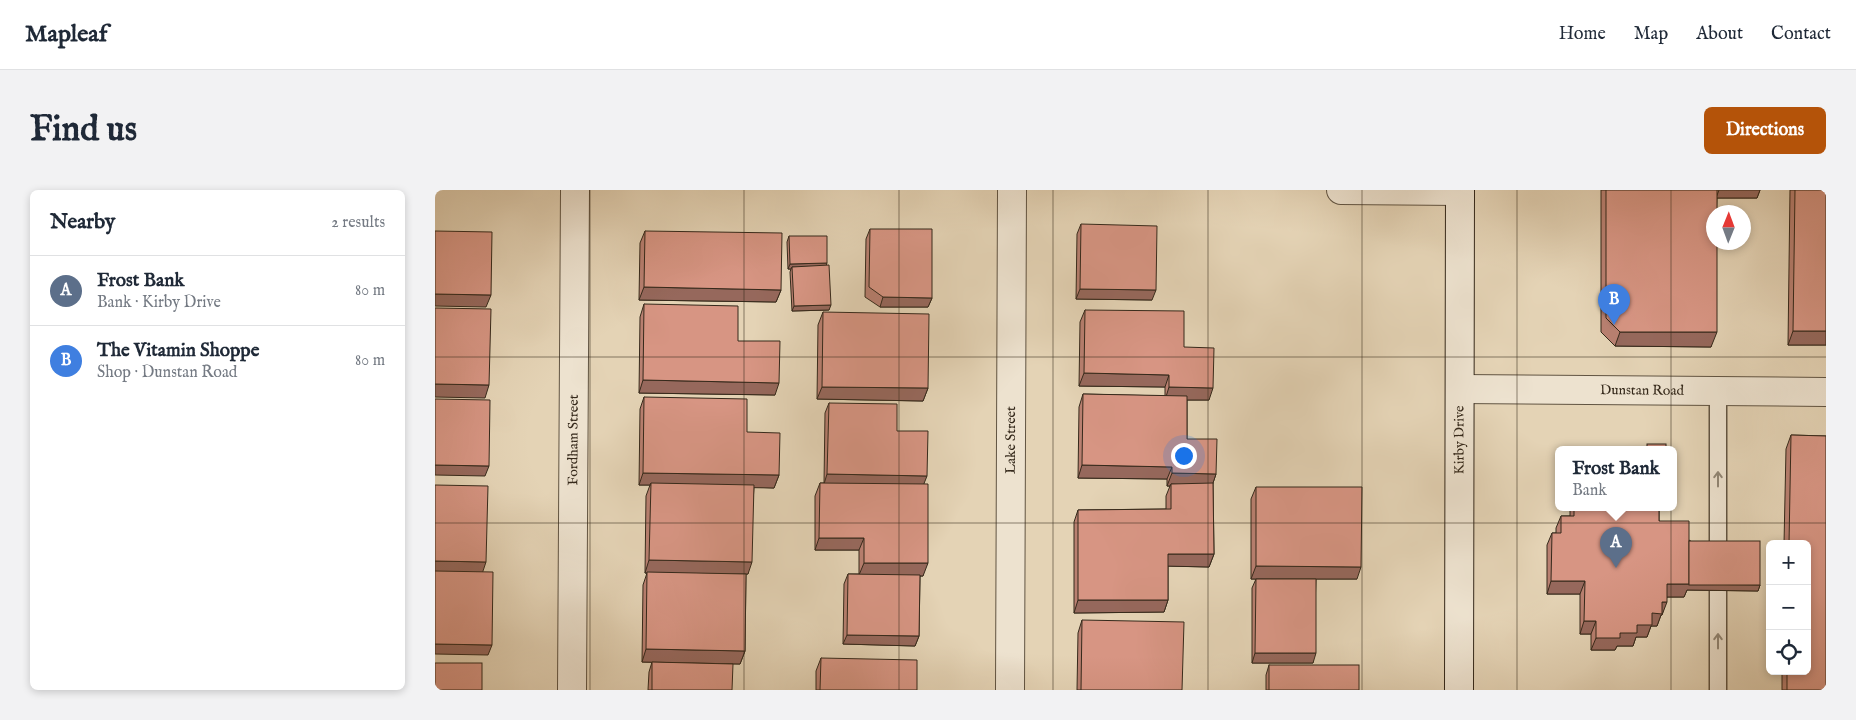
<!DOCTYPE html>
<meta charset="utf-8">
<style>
:root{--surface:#fff;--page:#f2f2f3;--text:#1f2937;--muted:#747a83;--line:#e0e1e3;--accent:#b45309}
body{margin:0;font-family:"IM FELL English",serif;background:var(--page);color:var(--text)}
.controls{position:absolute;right:15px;bottom:15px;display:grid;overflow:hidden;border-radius:8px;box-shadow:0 2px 8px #0003}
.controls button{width:45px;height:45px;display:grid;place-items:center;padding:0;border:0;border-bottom:1px solid var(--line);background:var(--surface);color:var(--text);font:25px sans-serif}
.compass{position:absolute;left:1271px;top:15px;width:45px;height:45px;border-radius:50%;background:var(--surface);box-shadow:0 2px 8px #0003;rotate:1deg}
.you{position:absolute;left:748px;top:265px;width:18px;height:18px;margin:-12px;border:4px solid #fff;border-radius:50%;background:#1a73e8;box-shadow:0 0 0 8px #1a73e833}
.badge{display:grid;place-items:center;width:32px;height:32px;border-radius:50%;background:var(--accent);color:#fff;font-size:16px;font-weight:700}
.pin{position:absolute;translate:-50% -41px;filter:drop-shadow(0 1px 2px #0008)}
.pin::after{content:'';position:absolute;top:26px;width:18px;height:15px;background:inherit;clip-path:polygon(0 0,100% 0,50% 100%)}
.popup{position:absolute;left:1120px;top:256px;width:122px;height:65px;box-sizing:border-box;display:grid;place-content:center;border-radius:8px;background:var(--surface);filter:drop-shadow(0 1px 4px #0005);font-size:16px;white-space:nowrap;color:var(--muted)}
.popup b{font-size:19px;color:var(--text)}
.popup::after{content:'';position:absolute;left:50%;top:100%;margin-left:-10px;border:10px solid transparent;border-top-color:var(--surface)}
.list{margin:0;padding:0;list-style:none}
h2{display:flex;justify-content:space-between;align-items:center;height:65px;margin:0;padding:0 20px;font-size:21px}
h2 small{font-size:16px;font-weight:400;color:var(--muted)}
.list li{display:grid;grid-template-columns:32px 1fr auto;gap:15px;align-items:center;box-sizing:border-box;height:70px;padding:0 20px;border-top:1px solid var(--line)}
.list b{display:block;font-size:19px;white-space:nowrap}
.list p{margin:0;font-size:16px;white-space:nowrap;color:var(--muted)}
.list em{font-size:16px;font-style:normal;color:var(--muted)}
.icon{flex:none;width:28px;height:28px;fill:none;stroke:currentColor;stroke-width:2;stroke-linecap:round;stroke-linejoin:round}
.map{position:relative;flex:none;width:1391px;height:500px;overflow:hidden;border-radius:8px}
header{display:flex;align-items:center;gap:30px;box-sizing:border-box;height:70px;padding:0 25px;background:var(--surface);border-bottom:1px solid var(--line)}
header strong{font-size:24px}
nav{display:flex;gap:28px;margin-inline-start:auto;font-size:18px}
.intro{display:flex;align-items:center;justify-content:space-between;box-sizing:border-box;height:120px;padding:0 30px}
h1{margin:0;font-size:35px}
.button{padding:12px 22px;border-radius:8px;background:var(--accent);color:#fff;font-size:18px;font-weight:700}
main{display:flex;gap:30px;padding:0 30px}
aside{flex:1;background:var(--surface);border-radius:8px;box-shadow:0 2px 8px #0003}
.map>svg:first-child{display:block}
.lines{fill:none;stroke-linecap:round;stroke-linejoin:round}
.lane-casing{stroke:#615442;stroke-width:19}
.street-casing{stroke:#615442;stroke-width:30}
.secondary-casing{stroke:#35291b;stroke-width:30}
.lane{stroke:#ede2cf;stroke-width:16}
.street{stroke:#ede2cf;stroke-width:28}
.secondary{stroke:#ede2cf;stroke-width:28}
.wall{fill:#b98071;stroke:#35291b}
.shaded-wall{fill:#96685c;stroke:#35291b}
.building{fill:#d79583;stroke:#35291b}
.oneway{stroke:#918675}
.grid{fill:none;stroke:#35291b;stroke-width:1;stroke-opacity:0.55}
.labels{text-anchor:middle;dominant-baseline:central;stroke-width:4;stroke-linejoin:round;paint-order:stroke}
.street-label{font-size:14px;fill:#35291b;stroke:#ede2cf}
</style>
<header>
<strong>Mapleaf</strong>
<nav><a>Home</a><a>Map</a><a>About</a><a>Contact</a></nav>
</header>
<div class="intro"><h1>Find us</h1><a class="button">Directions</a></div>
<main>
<aside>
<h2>Nearby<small>2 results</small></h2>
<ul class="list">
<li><span class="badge" style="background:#5c6f8a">A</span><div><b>Frost Bank</b><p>Bank · Kirby Drive</p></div><em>80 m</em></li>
<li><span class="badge" style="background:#3f7fe0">B</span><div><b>The Vitamin Shoppe</b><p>Shop · Dunstan Road</p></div><em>80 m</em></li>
</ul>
</aside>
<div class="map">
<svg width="1391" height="500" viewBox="0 0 1391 500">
<rect width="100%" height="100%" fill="#e4d3b5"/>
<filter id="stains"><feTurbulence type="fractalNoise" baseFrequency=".004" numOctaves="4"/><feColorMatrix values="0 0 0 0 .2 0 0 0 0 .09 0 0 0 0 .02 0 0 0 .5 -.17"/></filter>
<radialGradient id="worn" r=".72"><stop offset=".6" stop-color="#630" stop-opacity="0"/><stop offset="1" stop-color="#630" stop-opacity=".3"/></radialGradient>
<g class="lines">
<defs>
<path id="lane" d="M1283 201V500"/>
<g id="street">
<path d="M906 0 1025 1"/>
<path id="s1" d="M1025 199 1391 202"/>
<path id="s2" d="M137 500 140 0"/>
<path id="s3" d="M575 500 577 0"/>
</g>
<g id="secondary">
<path id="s4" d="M1024 500 1025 0"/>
</g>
</defs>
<use href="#lane" class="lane-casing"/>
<use href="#street" class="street-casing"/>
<use href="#secondary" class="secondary-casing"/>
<use href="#lane" class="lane"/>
<use href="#street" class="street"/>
<use href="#secondary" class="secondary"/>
</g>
<g class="wall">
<path d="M1166 0H1325L1322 8H1282L1276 157 1180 156 1166 142Z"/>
<path d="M1355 0H1391V155H1353Z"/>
<path d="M646 34 717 110 641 109 642 44Z"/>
<path d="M435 39 497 108 493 117H445L430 107 431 49Z"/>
<path d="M210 41 346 100 341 112 204 110 205 53Z"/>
<path d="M354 46 392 75 394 120 357 121 355 82 356 79H353L352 52Z"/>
<path d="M209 114 303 151 340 205 204 203 205 127Z"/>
<path d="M650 120 749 157 774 210H752V249L781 284 778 293 779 364 774 377 733 376V410L729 422 639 423V332L643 320 731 319V306L735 296H732V289L643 288 644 217 648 204 730 206V197L644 196 645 132Z"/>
<path d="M388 122 493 198 488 211 382 209 383 135Z"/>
<path d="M209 207 312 242 344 285 339 298 319 297 313 384H311L310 461 305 474 207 472 208 395 212 383H210L211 306 215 295H204L205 219Z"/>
<path d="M394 213 462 241 489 294 488 386H485L484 446 480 456 408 454 409 394 413 384H424V360H380V306L385 293H389L390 223Z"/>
<path d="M1356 245 1391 246V500H1347V481H1372V354H1349L1351 259Z"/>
<path d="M821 297 922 389H881L878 473H817V398L821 389H816V309Z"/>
<path d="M1135 317H1224V331L1325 395 1323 401 1252 400 1249 407H1232L1227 425H1226L1222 436H1216L1212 447H1201L1198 456H1182L1180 460H1156V444H1145V404H1112V355L1117 343H1121V338L1126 326H1135Z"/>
<path d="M647 430 747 500H642L643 443Z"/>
<path d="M386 468 482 500H381V481Z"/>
<path d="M217 472 297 500H213L214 482Z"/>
<path d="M834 475 924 500H831V485Z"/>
</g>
<g class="shaded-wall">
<path d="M1284 0H1325L1322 8H1281Z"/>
<path d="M392 73 390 79 357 77 356 79H353L355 74Z"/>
<path d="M209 97 346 100 341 112 204 110Z"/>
<path d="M645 99 721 100 717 110 641 109Z"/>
<path d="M0 104 56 105 51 117 0 116Z"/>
<path d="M448 107 497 108 493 117H445Z"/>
<path d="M396 115 394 120 357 121 359 116Z"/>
<path d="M1358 141H1391V155H1353Z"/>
<path d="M1185 142H1282L1276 157 1180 156Z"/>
<path d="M649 183 734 185 730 197 644 196Z"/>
<path d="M208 190 344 193 340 205 204 203Z"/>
<path d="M0 194 54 195 50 208 0 207Z"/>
<path d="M387 197 493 198 488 211 382 209Z"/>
<path d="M734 197 778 198 774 210H730Z"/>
<path d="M0 275 54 276 50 286 0 285Z"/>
<path d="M647 275 737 277 732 289 643 288Z"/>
<path d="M208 283 344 285 339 298 216 296V293L215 295H204Z"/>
<path d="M737 283 781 284 777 296 736 294 735 296H732Z"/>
<path d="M392 284 492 286 488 296 389 294Z"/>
<path d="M384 348H429L424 360H380Z"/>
<path d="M733 364H779L774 377 728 376Z"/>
<path d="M214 370 317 372 313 384 210 383Z"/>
<path d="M0 371 51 372 47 384H0Z"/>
<path d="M429 373H493L488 386 424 385Z"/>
<path d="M821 376 926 377 922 389H816Z"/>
<path d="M1116 391H1150L1145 404H1112Z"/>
<path d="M1232 394H1254L1325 395 1323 401 1252 400 1249 407H1227Z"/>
<path d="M643 410H733L729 422 639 423Z"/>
<path d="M1227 412H1232L1227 425H1226L1222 436H1216L1212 447H1201L1198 456H1182L1180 460H1156L1161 448 1185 443 1202 435 1217 423Z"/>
<path d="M1149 431H1161L1156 444H1145Z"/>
<path d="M412 445 484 446 480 456 408 454Z"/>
<path d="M0 454 57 455 53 465 0 464Z"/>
<path d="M211 459 310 461 305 474 207 472Z"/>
<path d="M820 463H881L878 473H817Z"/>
</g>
<g class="building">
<path d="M1171 0H1282V22H1278V52H1282V142H1185L1171 128Z"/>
<path d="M1360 0H1391V141H1358Z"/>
<path d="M646 34 722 36 721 100 645 99Z"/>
<path d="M435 39H497V108L448 107 434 97Z"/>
<path d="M0 41 57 42 56 105 0 104Z"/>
<path d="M210 41 347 43 346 100 209 97Z"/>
<path d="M354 46H392V73L355 74Z"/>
<path d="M394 75 396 115 359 116 357 77Z"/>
<path d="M209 114 303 116V151H345L344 193 208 190Z"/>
<path d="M0 118 56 119 54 195 0 194Z"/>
<path d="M650 120 749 121V157L779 158 778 198 734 197V185L649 183Z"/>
<path d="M388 122 494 124 493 198 387 197Z"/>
<path d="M648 204 752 206V249H782L781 284 737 283V277L647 275Z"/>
<path d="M209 207 312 209V242L345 243 344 285 208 283Z"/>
<path d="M0 209 55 210 54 276 0 275Z"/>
<path d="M394 213 462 214V241H493L492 286 392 284Z"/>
<path d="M1356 245 1391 246V500H1352V481H1372V354H1354Z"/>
<rect x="1212" y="254" width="19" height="5"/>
<path d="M216 293 319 295 317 372 214 370Z"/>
<path d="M385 293 493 294V373H429V348H384Z"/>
<path d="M778 293 779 364H733V410H643V320L736 319V294Z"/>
<path d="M0 295 53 296 51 372 0 371Z"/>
<path d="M821 297H927L926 377 821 376Z"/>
<path d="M1139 317H1224V331H1254V394H1232V412H1227V424L1217 423V435H1202V443H1185V448H1161V431H1149L1150 391H1116L1117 343H1126V326H1139Z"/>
<rect x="1254" y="351" width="71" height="44"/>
<path d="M0 381 58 382 57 455 0 454Z"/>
<path d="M212 382 311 384 310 461 211 459Z"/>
<path d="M413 384 485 385 484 446 412 445Z"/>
<path d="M821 389H881V463H820Z"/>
<path d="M647 430 749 432 747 500H646Z"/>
<path d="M386 468 482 470V500H385Z"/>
<path d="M217 472 298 474 297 500H217Z"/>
<rect x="0" y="473" width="47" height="27"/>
<rect x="834" y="475" width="90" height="25"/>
</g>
<defs><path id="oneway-shaft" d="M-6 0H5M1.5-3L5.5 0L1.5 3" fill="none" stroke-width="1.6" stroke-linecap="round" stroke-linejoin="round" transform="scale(1.25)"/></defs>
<g class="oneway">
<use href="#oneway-shaft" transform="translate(1283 289) rotate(-90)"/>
<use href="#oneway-shaft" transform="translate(1283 451) rotate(-90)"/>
</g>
<path class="grid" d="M155 0V500M309 0V500M464 0V500M618 0V500M773 0V500M927 0V500M1082 0V500M1236 0V500M0 167H1391M0 333H1391"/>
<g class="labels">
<g class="street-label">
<text stroke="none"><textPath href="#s1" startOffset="182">Dunstan Road</textPath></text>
<text stroke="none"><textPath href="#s2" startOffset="250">Fordham Street</textPath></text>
<text stroke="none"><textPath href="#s3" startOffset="250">Lake Street</textPath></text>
<text stroke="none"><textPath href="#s4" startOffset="250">Kirby Drive</textPath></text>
</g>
</g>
<rect width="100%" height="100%" filter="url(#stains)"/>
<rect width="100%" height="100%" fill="url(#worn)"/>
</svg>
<div class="controls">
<button>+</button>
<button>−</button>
<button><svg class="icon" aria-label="locate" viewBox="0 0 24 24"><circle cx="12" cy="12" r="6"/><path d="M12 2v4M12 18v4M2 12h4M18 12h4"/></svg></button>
</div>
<svg class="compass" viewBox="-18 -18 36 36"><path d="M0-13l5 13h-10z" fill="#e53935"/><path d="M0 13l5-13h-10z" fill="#747a83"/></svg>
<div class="you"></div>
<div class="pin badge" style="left:1181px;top:378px;background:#5c6f8a">A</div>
<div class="popup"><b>Frost Bank</b>Bank</div>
<div class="pin badge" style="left:1179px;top:135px;background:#3f7fe0">B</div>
</div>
</main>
